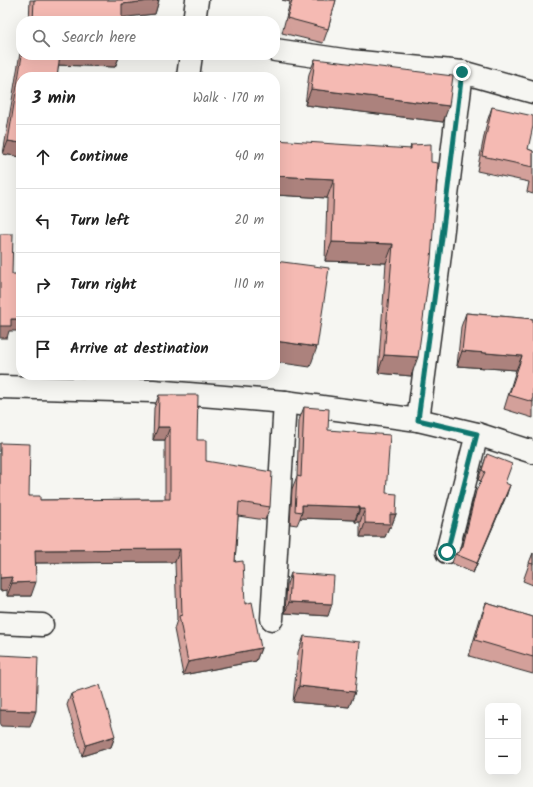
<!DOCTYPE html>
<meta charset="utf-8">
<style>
:root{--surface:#fff;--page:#f2f2f2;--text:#222;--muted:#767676;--line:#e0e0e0}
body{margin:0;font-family:Kalam,sans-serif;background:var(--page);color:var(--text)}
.controls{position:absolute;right:12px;bottom:12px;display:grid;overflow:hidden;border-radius:8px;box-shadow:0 4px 16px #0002}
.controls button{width:36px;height:36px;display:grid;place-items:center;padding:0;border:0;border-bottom:1px solid var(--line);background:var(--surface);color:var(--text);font:20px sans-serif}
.stop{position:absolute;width:12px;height:12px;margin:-9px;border:3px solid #0f766e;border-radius:50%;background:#fff}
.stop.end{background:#0f766e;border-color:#fff;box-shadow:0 1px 4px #0008}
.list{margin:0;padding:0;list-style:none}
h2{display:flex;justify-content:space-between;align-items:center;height:52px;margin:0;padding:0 16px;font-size:17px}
h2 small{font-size:13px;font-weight:400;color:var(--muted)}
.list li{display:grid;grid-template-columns:26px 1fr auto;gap:12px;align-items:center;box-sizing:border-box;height:64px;padding:0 16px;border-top:1px solid var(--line)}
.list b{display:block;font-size:15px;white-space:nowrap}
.list em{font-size:13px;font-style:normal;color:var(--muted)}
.icon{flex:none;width:22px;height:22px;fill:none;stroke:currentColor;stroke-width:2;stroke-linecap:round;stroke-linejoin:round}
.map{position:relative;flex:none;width:533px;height:787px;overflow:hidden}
.search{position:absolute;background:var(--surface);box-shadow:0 4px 16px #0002;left:16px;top:16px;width:264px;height:44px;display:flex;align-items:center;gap:10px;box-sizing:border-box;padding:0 14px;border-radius:16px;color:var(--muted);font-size:15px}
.panel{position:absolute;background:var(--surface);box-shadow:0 4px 16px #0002;left:16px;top:72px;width:264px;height:308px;border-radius:16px}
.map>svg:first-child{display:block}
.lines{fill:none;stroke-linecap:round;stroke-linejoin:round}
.minor-casing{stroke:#2b2b2b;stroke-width:25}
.minor{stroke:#f6f6f2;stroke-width:22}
.wall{fill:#d3a09a;stroke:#2b2b2b}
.shaded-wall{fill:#ac827d;stroke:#2b2b2b}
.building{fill:#f5bab3;stroke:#2b2b2b}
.route{stroke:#0f766e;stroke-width:5}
</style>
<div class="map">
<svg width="533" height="787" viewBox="0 0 533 787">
<rect width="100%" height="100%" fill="#f6f6f2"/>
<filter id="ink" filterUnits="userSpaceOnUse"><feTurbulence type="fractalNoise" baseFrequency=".025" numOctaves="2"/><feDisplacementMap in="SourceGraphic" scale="8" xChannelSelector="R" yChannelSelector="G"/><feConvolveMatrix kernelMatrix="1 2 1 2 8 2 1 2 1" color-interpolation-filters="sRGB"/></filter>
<g filter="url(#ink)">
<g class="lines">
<defs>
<g id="minor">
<path d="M194 21 197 0"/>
<path d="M275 50 350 61 462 72 533 92"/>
<path d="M188 77 191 55"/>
<path d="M0 387 153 391 285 402 418 420 477 434 533 452"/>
<path d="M418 420 439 262 462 72"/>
<path d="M447 552 477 434"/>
<path d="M272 619 285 402"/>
<path d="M0 623 42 625"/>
</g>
</defs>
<use href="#minor" class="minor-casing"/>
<use href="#minor" class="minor"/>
</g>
<g class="wall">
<path d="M30 0H159L155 14 122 17V21H29Z"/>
<path d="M282 0H336L328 29 323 43 282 33 290 2Z"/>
<path d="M21 49V55H120L115 67 59 65 21 157 3 154 20 53Z"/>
<path d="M315 59 443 122 305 105 309 74Z"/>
<path d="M492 107 528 149 533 151V194L527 192 529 182 477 171 487 122Z"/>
<path d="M411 145V376L378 373 386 263 325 261 327 198 275 195 410 149Z"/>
<path d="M21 200V253H18L19 205Z"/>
<path d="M466 313 533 319V418L504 409 516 370 457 366 461 327Z"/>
<path d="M159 395 197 440 206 461 270 507 265 520 238 516 235 562 245 604 261 648 256 661 183 675 174 629 177 620 175 562 36 563 31 596H7V590L0 591V443L29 496 40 500 165 499V440H153L154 408Z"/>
<path d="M304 407 328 430 386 493 396 514 391 527H389L385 537H360V522H355V520L300 518 297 525 290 524 292 489 297 476 299 420Z"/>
<path d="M487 454 505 483 507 494 473 573 452 563 455 554 460 551 461 549 473 500 481 481 478 480Z"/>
<path d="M533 553V585L523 581Z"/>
<path d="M291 573 328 616 285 613 287 584Z"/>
<path d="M486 603 533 617V674L469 656 480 619Z"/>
<path d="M304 636 355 692 349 707 293 702 298 652Z"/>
<path d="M71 694 115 736 111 747 82 756 67 705Z"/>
</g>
<g class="shaded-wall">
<path d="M159 0 155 14 118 18 122 4Z"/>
<path d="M60 55H120L115 67 56 65Z"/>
<path d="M311 89 449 106 443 122 305 105Z"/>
<path d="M8 141 21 143V157L3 154Z"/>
<path d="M275 176 334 179 327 198 275 195Z"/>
<path d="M332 242 393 244 386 263 325 261Z"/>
<path d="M21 246V253H18Z"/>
<path d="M11 319H21V331H9L7 338H0V326Z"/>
<path d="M275 341 317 347 310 367 275 362Z"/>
<path d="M462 351 522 356 516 370 457 366Z"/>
<path d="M384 355 418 357 411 376 378 373Z"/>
<path d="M158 427H170L165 440H153Z"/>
<path d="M510 485 507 494 473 573 477 563Z"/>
<path d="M302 505 360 507 355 520 300 518 302 512Z"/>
<path d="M360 509H365L360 522H355Z"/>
<path d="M390 514H396L391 527H389L385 537H360L365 523Z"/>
<path d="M180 549 175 562 31 563 35 550Z"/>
<path d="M12 577 7 590 0 591V578Z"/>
<path d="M36 582 31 596H7L12 583Z"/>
<path d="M289 602 332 604 328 616 285 613Z"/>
<path d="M261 648 256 661 183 675 188 662Z"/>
<path d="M299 686 355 692 349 707 293 702Z"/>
<path d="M0 710 36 711 30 727 0 726Z"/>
<path d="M115 736 111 747 82 756 86 745Z"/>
</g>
<g class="building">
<path d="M34 0H159L122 4V21H33Z"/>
<path d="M292 0H336L328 29 287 18Z"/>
<path d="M22 55H60L57 77H21V143L8 141Z"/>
<path d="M315 59 453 76 449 106 311 89Z"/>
<path d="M492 107 533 116V126L528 149 533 151V167L482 156Z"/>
<path d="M275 140 411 149V145L431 144V162L438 163 431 259 418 357 384 355 393 244 332 242 334 179 275 176Z"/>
<path d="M0 234H13L12 274H21V319H11V326H0Z"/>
<path d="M275 261 329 268 317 347 275 341Z"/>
<path d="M466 313 533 319V402L509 395 522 356 462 351Z"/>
<path d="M159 395H198L197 440H206V461L272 472 270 507 239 502 235 562 243 561 245 604 252 602 261 648 188 662 179 616 182 615 180 549 35 550 36 582 12 583V577L0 578V443L30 444 29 496H40V500L170 499V427H158Z"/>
<path d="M304 407 329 409 328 430 390 435 386 493 397 494 396 514H390V524L365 523V509H360V507L302 505V512L295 511 297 476 301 477Z"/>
<path d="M487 454 512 464 505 483 510 485 477 563 455 554 460 551 463 546 476 491 485 472 482 470Z"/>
<path d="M533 553V564L529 563Z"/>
<path d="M291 573 334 576 332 604 289 602Z"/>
<path d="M486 603 533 617V657L475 640Z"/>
<path d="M304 636 360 642 355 692 299 686Z"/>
<path d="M0 655 38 657 36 711 0 710Z"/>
<path d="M100 685 115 736 86 745 71 694Z"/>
</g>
</g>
<g class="lines" filter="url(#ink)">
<path class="route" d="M447 552 477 434 418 420 439 262 462 72"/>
</g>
</svg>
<div class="controls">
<button>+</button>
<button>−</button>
</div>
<div class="stop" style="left:447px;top:552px"></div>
<div class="stop end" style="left:462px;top:72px"></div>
<div class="search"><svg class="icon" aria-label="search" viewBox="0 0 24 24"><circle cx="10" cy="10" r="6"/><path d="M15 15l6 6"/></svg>Search here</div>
<section class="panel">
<h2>3 min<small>Walk · 170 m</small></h2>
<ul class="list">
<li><svg class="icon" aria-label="ahead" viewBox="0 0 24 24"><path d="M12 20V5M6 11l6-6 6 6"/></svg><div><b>Continue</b></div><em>40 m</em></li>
<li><svg class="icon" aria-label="left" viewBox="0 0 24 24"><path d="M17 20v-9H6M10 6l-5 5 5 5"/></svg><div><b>Turn left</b></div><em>20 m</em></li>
<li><svg class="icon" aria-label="right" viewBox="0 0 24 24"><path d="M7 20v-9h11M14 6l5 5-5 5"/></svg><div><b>Turn right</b></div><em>110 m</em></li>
<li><svg class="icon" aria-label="arrive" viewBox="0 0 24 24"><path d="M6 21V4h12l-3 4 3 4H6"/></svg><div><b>Arrive at destination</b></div></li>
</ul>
</section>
</div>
